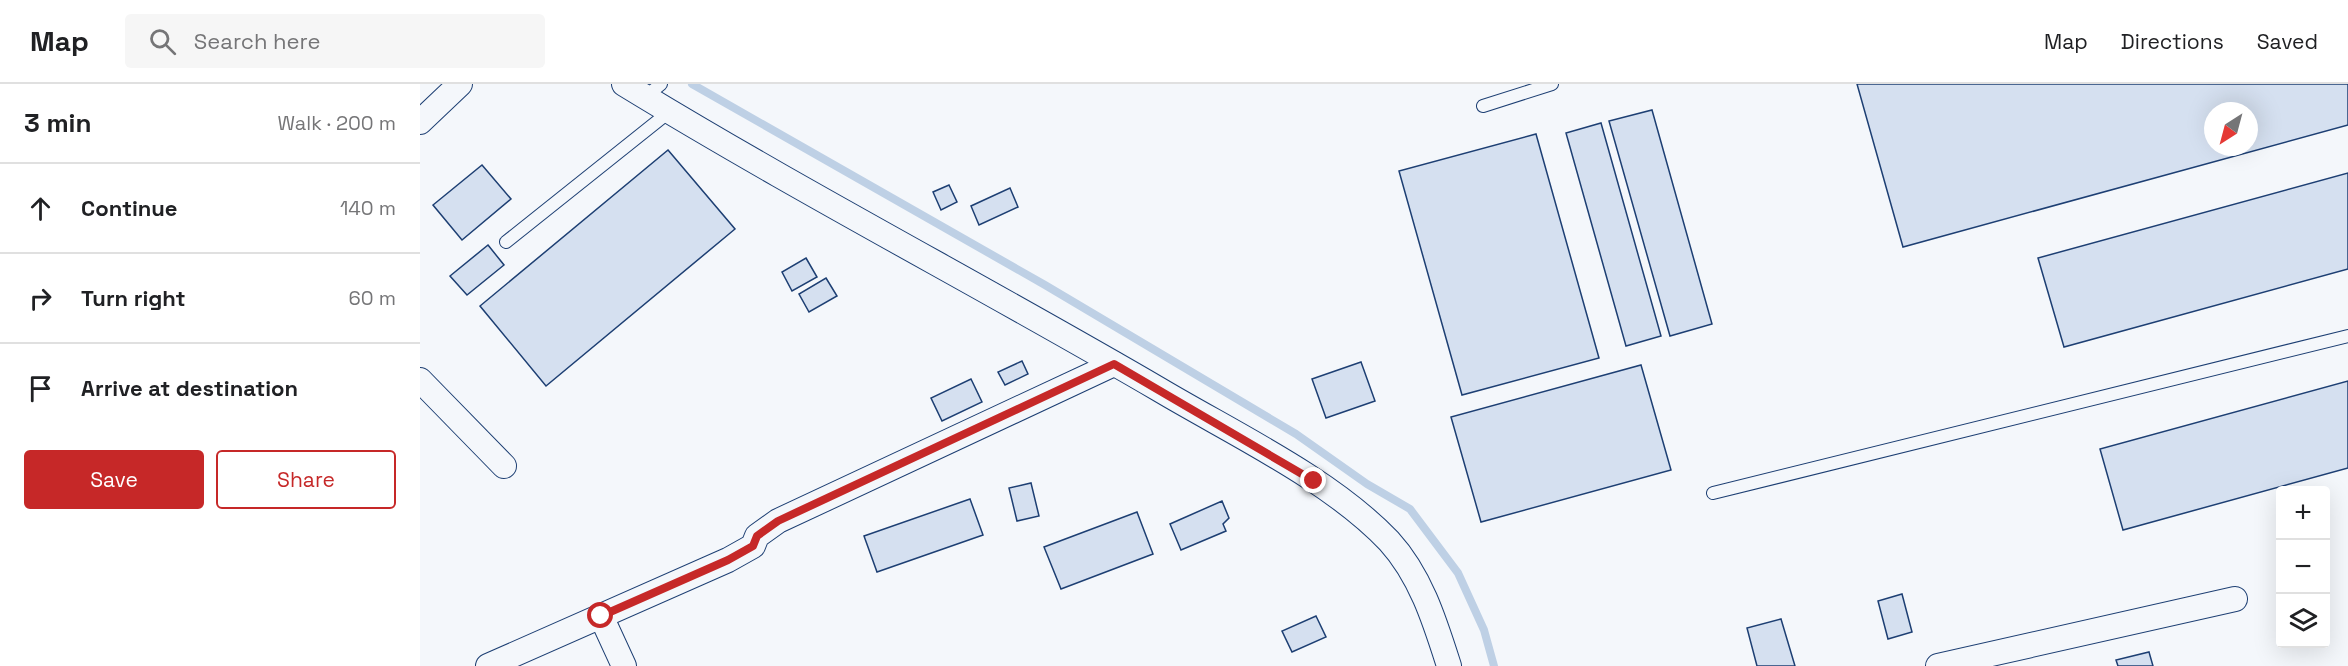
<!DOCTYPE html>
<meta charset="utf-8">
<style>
:root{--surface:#fff;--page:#f6f6f6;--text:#202124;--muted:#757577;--line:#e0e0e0;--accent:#c62828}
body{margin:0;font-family:"Space Grotesk",sans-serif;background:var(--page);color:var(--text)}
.controls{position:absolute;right:18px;bottom:18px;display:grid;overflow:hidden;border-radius:6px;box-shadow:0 6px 24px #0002}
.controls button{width:54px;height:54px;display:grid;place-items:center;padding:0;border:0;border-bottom:2px solid var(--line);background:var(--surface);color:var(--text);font:30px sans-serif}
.compass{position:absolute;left:1784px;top:18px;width:54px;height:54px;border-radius:50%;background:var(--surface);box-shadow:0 6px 24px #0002;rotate:216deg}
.stop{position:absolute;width:18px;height:18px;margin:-14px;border:4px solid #c62828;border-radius:50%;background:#fff}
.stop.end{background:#c62828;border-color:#fff;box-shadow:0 2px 6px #0008}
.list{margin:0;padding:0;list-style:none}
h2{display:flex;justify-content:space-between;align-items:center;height:78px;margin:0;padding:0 24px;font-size:26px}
h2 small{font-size:20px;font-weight:400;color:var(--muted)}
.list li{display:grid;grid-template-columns:39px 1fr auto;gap:18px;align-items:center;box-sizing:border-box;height:90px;padding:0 24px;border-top:2px solid var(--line)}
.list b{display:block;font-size:22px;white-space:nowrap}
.list em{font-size:20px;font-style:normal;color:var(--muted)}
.actions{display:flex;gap:12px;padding:18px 24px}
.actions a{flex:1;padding:14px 0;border:2px solid var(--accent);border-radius:6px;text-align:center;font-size:21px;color:var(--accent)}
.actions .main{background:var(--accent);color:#fff}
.icon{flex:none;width:33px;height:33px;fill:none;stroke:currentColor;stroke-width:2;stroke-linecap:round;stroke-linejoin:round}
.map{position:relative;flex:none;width:1928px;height:582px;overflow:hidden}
header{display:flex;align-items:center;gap:36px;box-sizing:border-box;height:84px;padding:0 30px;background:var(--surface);border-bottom:2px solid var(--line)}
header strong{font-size:28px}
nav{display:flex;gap:33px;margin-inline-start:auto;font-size:21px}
.search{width:420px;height:54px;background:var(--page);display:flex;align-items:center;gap:15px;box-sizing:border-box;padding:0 21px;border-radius:6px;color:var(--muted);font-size:22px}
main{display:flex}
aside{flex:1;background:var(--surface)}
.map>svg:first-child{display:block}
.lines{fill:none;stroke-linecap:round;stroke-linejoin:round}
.stream{stroke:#bed0e5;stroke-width:8}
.building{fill:#d5e0f0;stroke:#1d3f73;stroke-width:1.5;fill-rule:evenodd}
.service-casing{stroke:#1d3f73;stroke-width:14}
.minor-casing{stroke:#1d3f73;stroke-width:26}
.service{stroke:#f4f7fb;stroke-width:12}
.minor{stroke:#f4f7fb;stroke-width:24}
.route{stroke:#c62828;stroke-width:8}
</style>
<header>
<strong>Map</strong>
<div class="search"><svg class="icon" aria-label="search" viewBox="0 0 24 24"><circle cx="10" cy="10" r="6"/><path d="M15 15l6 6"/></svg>Search here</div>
<nav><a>Map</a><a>Directions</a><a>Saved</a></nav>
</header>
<main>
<aside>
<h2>3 min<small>Walk · 200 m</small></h2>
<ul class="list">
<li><svg class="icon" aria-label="ahead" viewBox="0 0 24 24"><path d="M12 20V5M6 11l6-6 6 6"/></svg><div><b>Continue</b></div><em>140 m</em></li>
<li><svg class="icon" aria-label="right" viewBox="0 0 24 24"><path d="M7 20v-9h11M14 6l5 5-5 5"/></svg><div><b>Turn right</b></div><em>60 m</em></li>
<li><svg class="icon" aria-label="arrive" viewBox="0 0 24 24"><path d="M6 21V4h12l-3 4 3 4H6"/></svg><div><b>Arrive at destination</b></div></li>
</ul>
<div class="actions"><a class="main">Save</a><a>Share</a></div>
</aside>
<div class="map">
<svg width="1928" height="582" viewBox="0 0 1928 582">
<rect width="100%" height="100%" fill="#f4f7fb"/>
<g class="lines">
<path class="stream" d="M272 0 625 201 876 350 947 400 990 425 1038 489 1064 546 1074 582"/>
</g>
<g class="building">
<path d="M1437 0H1928V41L1483 163ZM1793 27H1829V63H1793Z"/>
<path d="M1232 26 1292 240 1250 252 1189 37Z"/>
<path d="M1181 39 1241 252 1206 262 1146 49Z"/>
<path d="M1116 50 1179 274 1042 311 979 87Z"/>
<path d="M248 66 315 145 126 302 60 222Z"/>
<path d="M62 81 91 115 42 156 13 121Z"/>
<path d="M1928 89V185L1644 263 1618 174Z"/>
<path d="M529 101 537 118 521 126 513 108Z"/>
<path d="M590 104 598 123 559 141 551 122Z"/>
<path d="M68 161 84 181 47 211 30 192Z"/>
<path d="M386 174 397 193 372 207 362 188Z"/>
<path d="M406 194 417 212 389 228 379 210Z"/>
<path d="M602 277 608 290 585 301 578 288Z"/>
<path d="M941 278 955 317 906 334 892 295Z"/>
<path d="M1221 281 1251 386 1061 438 1031 333Z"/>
<path d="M551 295 562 318 522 337 511 314Z"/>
<path d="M1928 297V384L1703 446 1680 365Z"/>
<path d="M611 399 619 432 597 437 589 404Z"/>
<path d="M550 415 563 451 457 488 444 452Z"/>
<path d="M802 417 809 434 803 440 806 447 761 466 750 440Z"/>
<path d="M717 428 733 470 641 505 624 463Z"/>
<path d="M1482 510 1492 548 1468 555 1458 517Z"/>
<path d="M896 532 906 553 872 568 862 547Z"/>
<path d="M1361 535 1375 582H1337L1327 544Z"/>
<path d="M1729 568 1733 582H1698L1696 576Z"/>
</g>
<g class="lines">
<defs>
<g id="service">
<path d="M225 13 241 0"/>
<path d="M1063 22 1132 0"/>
<path d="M86 158 249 28"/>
<path d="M1293 409 1928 252"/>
</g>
<g id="minor">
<path d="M204 0C379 107 562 202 740 306 814 350 910 395 969 457 1001 492 1015 538 1029 582"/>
<path d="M0 38 40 0"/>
<path d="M0 296 84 382"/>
<path d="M181 532 204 582"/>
<path d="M68 582 308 476 333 462 337 452 358 437 694 280"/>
<path d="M1518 582 1815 515"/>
</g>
</defs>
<use href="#service" class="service-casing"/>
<use href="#minor" class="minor-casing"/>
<use href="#service" class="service"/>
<use href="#minor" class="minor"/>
</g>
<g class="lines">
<path class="route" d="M181 532 308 476 333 462 337 452 358 437 694 280 894 397"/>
</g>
</svg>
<div class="controls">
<button>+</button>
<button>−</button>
<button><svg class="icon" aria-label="layers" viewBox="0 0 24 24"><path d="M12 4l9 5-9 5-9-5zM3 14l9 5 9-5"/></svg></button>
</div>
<svg class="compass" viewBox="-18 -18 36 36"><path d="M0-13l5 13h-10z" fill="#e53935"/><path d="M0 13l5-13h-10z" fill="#757577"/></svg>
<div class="stop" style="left:181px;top:532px"></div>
<div class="stop end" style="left:894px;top:397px"></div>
</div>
</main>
